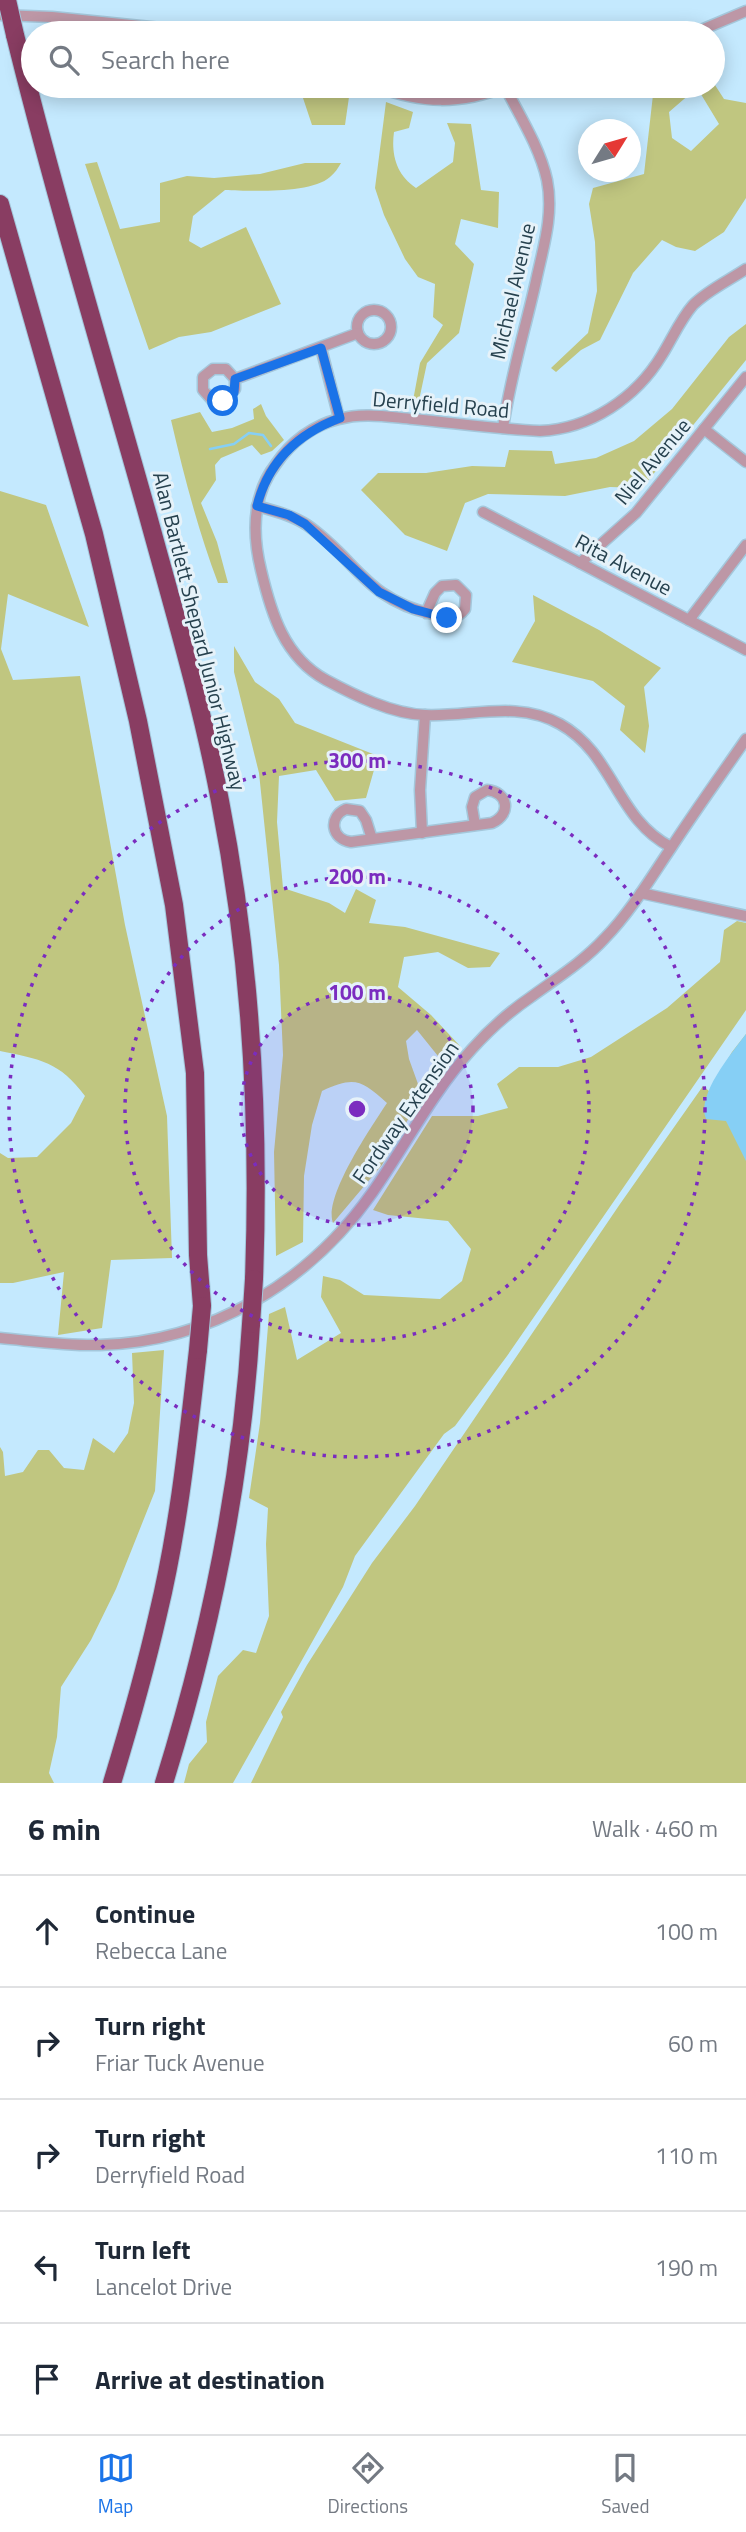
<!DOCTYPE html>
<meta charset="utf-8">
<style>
:root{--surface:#fff;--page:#f2f2f3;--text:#1f2937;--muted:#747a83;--line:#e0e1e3;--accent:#1a73e8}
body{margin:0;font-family:"Titillium Web",sans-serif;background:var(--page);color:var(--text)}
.compass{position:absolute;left:578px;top:119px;width:63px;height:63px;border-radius:50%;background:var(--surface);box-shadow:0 4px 18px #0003;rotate:53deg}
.stop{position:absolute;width:21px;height:21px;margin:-16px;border:5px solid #1a73e8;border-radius:50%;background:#fff}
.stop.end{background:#1a73e8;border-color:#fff;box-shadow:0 2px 7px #0008}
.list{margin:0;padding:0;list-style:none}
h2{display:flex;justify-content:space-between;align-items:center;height:91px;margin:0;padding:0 28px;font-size:30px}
h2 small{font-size:23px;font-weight:400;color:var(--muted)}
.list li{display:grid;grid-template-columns:46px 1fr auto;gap:21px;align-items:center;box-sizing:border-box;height:112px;padding:0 28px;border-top:2px solid var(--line)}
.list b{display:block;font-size:26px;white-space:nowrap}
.list p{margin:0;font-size:23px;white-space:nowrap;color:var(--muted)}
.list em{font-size:23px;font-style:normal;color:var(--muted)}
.icon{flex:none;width:38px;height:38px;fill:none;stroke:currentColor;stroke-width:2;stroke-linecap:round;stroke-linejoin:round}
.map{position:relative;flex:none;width:746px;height:1783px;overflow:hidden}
.search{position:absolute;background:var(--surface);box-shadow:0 4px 18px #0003;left:21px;right:21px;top:21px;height:77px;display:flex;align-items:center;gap:18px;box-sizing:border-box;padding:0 24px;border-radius:38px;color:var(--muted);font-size:26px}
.sheet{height:651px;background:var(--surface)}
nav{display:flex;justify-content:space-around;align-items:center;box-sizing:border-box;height:98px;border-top:2px solid var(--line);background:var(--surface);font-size:19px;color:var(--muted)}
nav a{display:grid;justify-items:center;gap:4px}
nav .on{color:var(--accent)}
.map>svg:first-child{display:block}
.green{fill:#c0c680}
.water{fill:#86cff5}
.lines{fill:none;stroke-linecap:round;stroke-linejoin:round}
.stream{stroke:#86cff5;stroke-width:2.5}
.minor-casing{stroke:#a4c7db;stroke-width:13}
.highway-casing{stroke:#a4c7db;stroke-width:20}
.minor{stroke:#bd97a6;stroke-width:10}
.highway{stroke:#893d62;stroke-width:18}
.highway-bridge-casing{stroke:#a4c7db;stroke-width:20;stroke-linecap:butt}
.highway-bridge{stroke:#893d62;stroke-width:18}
.route{stroke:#1a73e8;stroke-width:9}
.ring{fill:none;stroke:#7b2cbf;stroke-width:3.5;stroke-dasharray:3.5 7}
.labels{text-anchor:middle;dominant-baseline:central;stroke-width:6;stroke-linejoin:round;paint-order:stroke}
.street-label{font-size:21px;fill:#26414e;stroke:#e6f2f9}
.centre{fill:#7b2cbf;stroke:#e6f2f9;stroke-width:3.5}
.ring-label{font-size:21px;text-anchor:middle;font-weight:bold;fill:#7b2cbf;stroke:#e6f2f9;stroke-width:6;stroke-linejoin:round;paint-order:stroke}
</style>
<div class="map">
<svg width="746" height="1783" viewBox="0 0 746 1783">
<rect width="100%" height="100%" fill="#c4e9fe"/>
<g class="green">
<path d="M713 82 724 99 746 103V198L724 232 695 251 676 247 662 240 633 273 600 340 581 350 556 372 551 368 588 333 597 291 595 242 589 204 593 188 644 174 654 86H688L691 93 669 112 672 138 691 151 719 124 696 86H713Z"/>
<path d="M299 86H342L350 90 345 125H312Z"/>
<path d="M386 102 413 112 409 128 394 132C391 154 396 175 416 188L453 162 455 143 447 123 471 124 481 190 499 192 498 228 461 219 455 244 474 264 459 333 427 363 418 405 412 406 420 363 443 325 433 317 435 284 418 277 405 259 384 215 375 188Z"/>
<path d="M97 162 120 229 160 222V183L187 176 214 178 260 174 305 163H341C338 168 335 173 330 177 311 194 250 191 225 190L193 216 189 241 201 248 246 227 281 304 211 332 179 337 149 350 85 164Z"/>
<path d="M746 324V360L642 488 610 487 565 496 488 494 465 503 447 551 405 535 361 490 378 473H426L472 466 505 467 509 450 552 451 555 464 596 458 634 441 672 409 729 337Z"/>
<path d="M261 404 266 416 284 440 272 451 261 455 252 445 221 458 215 465 216 480 201 503 217 542 228 583H218C198 530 184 476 171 420L200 412 212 432 232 428 254 419 253 409Z"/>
<path d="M0 491 46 505 89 627 8 594 1 649 13 680 80 676 125 925 167 1116 172 1258 111 1260 102 1328 58 1335 64 1272 13 1283H0V1153L8 1158 37 1157 71 1123 85 1096C60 1062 40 1059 0 1051Z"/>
<path d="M533 595 599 630 661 668 644 687 649 726 645 753 620 730 625 706 593 681 512 662 535 621Z"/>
<path d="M234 646 255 682 279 699 295 723 378 756 366 798 335 801 316 770 279 776 277 822 283 888 329 903 345 913 356 889 376 900 369 923 405 927 500 953 490 967 468 968 438 952 404 957 398 987 431 1015 460 1046 446 1066 417 1030 406 1041 409 1059 422 1095 382 1165 333 1223C323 1197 372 1126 387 1103 361 1080 355 1076 322 1091L312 1125 304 1176 303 1242 276 1256 274 1152 283 1055 279 965 259 773 234 672Z"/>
<path d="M737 921 746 923V1010L507 1356 455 1426 444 1434 355 1556 343 1587 233 1783H184L189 1764 207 1742 206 1722 218 1676 243 1650 256 1653 269 1616 266 1544 268 1508 249 1498 260 1423 269 1314 285 1307 297 1360 341 1333 321 1297 323 1276 340 1280 364 1295 440 1299 462 1281 471 1249 448 1221 388 1215 373 1210 432 1116H478L508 1108 497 1084 519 1067H558L591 1057 667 1008 720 962 724 930Z"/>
<path d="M746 1034V1783H251L283 1717 281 1712 307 1665 372 1563 415 1506 620 1204 703 1086 709 1091 732 1052Z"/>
<path d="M164 1350 155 1491 116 1589 91 1640 61 1687 57 1737 49 1773 54 1783H0V1447L3 1452 5 1476 23 1472 38 1450H49L64 1468 84 1470 93 1438 114 1453 128 1433 134 1403 132 1353Z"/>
</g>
<path class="water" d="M746 1034V1161L726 1121 706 1119C696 1095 732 1053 746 1034Z"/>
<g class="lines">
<path class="stream" d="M210 449 234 444 249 433 263 435 271 446"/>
<defs>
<g id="minor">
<path d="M0 15 52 17 210 33"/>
<path d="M694 33 746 11"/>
<path d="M374 86C423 104 459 105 508 86"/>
<circle cx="374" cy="327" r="17"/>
<path d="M321 348 339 418"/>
<path d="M235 379V389L226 400H212L203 390V377L213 369H226L235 379 358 333"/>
<path d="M503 428C510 378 525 330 536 281 543 248 554 215 547 180 540 148 520 116 505 87"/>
<path d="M704 429 746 462"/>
<path d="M257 506C274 511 292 515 307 525 356 559 365 599 432 614 445 617 456 621 465 609L466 595 456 585 442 586 435 593 426 613"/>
<path d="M483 512 746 650"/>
<path d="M580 563 636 513 746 377"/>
<path d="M689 620 746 545"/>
<path d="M422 833 420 790 425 715"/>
<path d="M372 839 366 820 360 811 346 809C328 817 331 839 351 842L492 823C512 814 508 792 487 790L475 797 472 807 475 825"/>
<path d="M671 847C616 819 614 754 560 724 517 700 471 717 425 715 392 714 354 695 326 680 284 657 271 613 261 570 252 533 252 495 276 464 291 442 313 425 339 419 363 412 389 417 413 419 455 423 497 429 540 431 590 429 636 398 662 355 672 339 680 320 693 305 708 290 728 281 746 269"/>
<path d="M641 893 746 916"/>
<path d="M0 1338C33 1341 67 1346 100 1345 211 1342 309 1282 372 1193 405 1146 432 1093 472 1049 489 1030 509 1012 531 997 557 978 583 962 605 938 631 911 650 879 671 848 695 811 721 775 746 739"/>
</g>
<g id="highway">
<path d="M15 35C55 197 103 356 148 516 174 611 202 705 220 801 251 959 260 1118 254 1279"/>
<path d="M0 204 94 534 138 721 174 905 195 1073 198 1255 202 1306"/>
<path d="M112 1783C129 1727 145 1671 158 1614 179 1527 188 1438 198 1350"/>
<path d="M164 1783C210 1635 242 1479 251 1324"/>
</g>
</defs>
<use href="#minor" class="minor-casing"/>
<use href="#highway" class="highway-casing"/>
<use href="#minor" class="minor"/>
<use href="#highway" class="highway"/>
<defs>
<g id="highway-bridge">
<path d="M7 0 15 35"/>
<path d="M251 1324 254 1279"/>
<path d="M198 1350 202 1306"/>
</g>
</defs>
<use href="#highway-bridge" class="highway-bridge-casing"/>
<use href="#highway-bridge" class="highway-bridge"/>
</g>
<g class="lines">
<path class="route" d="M223 401 234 393 235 379 321 348 340 418C297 434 268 462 257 506L289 515 305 524 379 592 413 609 447 618"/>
</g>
<circle cx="357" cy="1109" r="116" fill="#7b2cbf" fill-opacity=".12"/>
<g class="ring">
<circle cx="357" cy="1109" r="116"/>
<circle cx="357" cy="1109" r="232"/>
<circle cx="357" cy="1109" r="348"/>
</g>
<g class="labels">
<g class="street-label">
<text transform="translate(512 291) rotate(-77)">Michael Avenue</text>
<text transform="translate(441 404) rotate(5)">Derryfield Road</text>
<text transform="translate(652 461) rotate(-50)">Niel Avenue</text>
<text transform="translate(624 564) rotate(28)">Rita Avenue</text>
<text transform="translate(200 631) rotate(76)">Alan Bartlett Shepard Junior Highway</text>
<text transform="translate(405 1112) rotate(-55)">Fordway Extension</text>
</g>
</g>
<circle cx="357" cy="1109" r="10" class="centre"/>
<g class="ring-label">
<text x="357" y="768">300 m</text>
<text x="357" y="884">200 m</text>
<text x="357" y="1000">100 m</text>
</g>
</svg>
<svg class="compass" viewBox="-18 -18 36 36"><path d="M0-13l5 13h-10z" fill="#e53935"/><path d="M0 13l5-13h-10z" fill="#747a83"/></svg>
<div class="stop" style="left:223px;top:401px"></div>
<div class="stop end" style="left:447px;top:618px"></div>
<div class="search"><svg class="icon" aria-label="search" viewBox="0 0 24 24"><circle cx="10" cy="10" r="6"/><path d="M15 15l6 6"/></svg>Search here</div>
</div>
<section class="sheet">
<h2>6 min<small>Walk · 460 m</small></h2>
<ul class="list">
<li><svg class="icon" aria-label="ahead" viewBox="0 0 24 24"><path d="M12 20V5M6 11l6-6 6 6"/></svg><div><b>Continue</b><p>Rebecca Lane</p></div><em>100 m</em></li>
<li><svg class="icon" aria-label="right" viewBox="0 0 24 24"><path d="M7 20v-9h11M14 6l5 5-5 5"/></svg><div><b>Turn right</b><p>Friar Tuck Avenue</p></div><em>60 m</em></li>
<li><svg class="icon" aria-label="right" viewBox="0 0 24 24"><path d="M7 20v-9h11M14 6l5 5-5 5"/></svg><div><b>Turn right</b><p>Derryfield Road</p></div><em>110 m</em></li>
<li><svg class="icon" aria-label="left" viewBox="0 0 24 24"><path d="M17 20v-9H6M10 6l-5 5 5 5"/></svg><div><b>Turn left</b><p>Lancelot Drive</p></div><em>190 m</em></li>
<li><svg class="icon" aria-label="arrive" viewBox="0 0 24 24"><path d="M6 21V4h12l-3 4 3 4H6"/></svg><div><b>Arrive at destination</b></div></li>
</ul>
</section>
<nav>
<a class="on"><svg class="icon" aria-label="map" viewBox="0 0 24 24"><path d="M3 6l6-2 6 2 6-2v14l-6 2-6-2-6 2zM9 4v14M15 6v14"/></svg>Map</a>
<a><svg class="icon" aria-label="directions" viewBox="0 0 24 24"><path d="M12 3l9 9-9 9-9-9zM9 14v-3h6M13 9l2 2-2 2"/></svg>Directions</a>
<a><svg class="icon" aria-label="saved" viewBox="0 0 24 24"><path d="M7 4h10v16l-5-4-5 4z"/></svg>Saved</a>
</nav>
